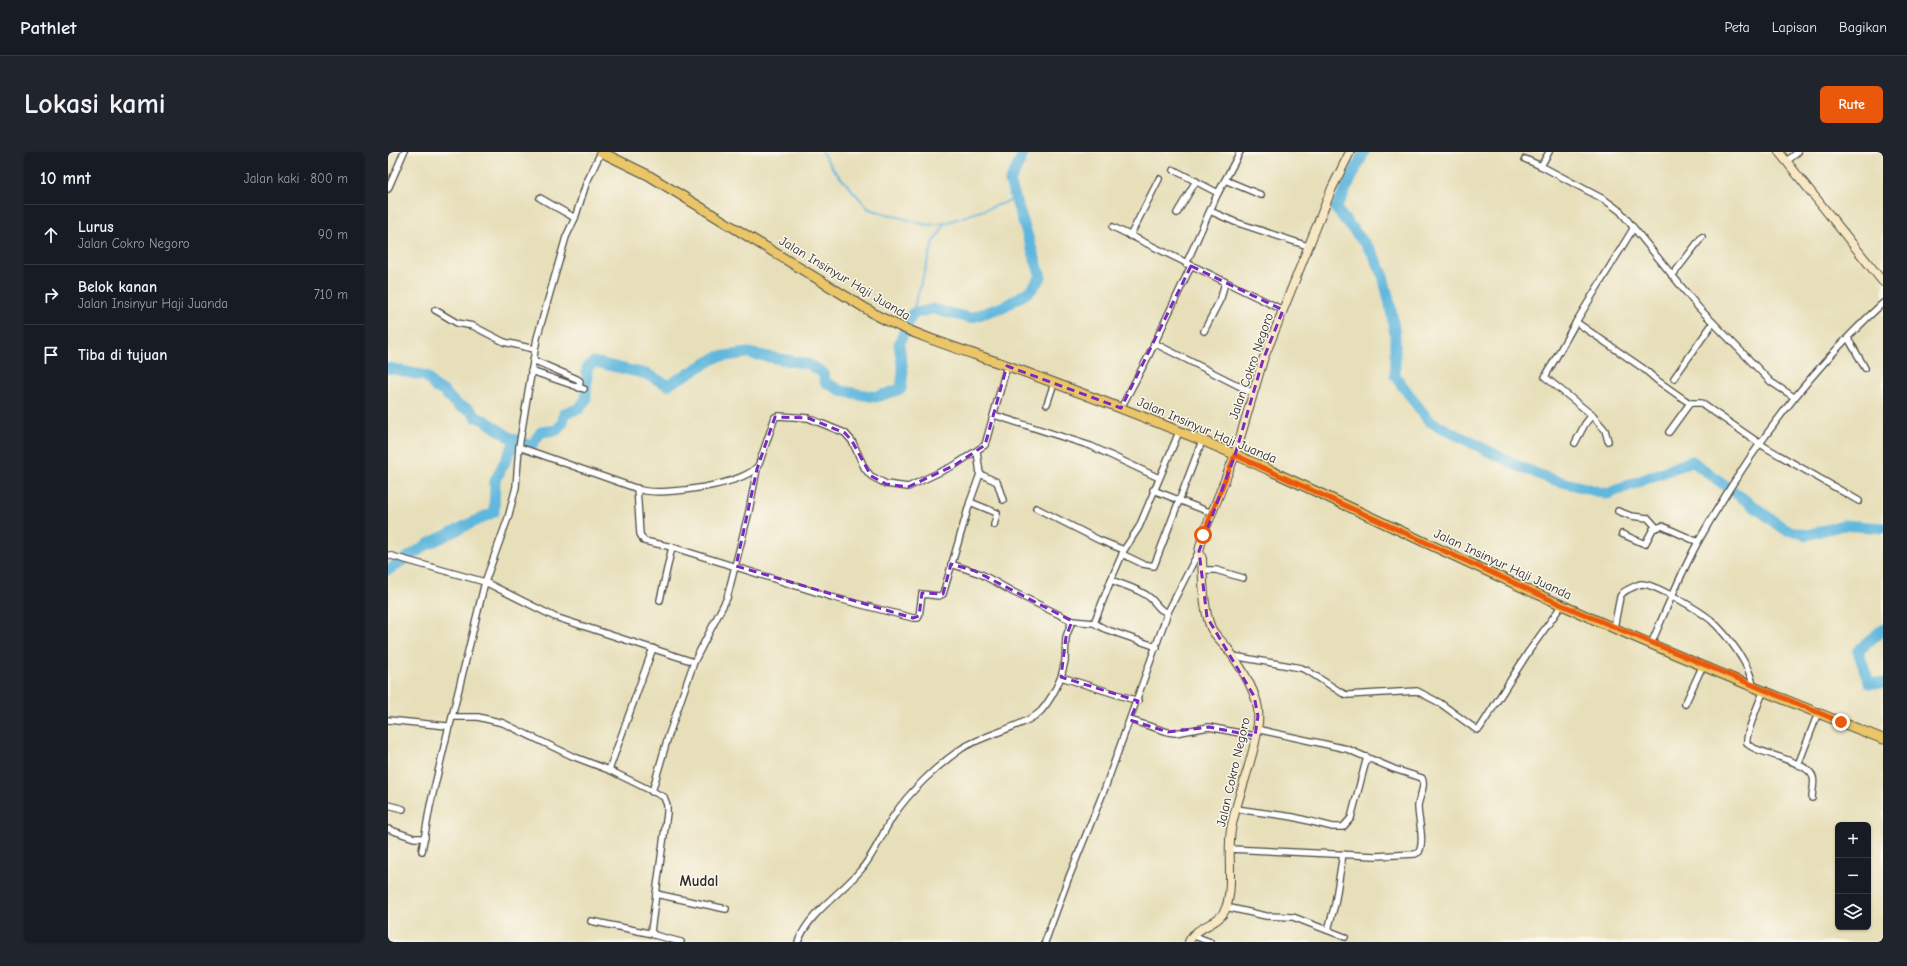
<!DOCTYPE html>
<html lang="id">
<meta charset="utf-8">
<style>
:root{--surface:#171b24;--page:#20242c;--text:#f1f3f6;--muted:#9ea1a6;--line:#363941;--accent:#ea580c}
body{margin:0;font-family:"Comic Neue",sans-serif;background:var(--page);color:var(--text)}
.controls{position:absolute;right:12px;bottom:12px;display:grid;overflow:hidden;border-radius:6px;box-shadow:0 1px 3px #0004}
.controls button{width:36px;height:36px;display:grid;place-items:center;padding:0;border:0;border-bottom:1px solid var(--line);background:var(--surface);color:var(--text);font:20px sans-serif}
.stop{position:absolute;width:12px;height:12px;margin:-9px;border:3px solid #ea580c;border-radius:50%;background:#fff}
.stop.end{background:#ea580c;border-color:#fff;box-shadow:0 1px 4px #0008}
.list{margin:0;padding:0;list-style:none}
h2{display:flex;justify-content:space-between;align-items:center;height:52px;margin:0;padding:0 16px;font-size:17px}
h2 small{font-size:13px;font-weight:400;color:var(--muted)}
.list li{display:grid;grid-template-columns:26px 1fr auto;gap:12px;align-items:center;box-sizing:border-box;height:60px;padding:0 16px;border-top:1px solid var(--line)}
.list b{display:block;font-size:15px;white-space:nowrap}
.list p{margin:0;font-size:13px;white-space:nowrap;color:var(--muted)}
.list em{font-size:13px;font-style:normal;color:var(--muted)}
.icon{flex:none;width:22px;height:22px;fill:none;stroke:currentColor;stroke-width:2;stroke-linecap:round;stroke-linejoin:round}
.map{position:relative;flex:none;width:1495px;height:790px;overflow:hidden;border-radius:6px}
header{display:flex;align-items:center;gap:24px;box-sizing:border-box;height:56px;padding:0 20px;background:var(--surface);border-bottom:1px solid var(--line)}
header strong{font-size:19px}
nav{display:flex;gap:22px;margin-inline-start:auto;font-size:14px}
.intro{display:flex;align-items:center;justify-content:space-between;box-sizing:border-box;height:96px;padding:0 24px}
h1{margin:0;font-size:28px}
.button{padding:10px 18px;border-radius:6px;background:var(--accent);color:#fff;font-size:14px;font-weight:700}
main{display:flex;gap:24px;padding:0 24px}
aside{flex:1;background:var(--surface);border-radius:6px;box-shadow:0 1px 3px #0004}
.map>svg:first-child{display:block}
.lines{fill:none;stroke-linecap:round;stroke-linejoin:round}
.stream{stroke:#60b7dd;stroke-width:2}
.river{stroke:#60b7dd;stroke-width:11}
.street-casing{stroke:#474640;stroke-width:8}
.secondary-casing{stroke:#474640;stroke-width:10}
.primary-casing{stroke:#474640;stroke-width:11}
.street{stroke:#fff;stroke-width:5.5}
.secondary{stroke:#f7e8c3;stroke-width:8}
.primary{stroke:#eac669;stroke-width:9}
.route{stroke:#ea580c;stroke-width:5}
.marked{fill:none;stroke:#7b2cbf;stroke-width:3;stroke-dasharray:8 5;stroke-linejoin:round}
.labels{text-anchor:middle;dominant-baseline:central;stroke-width:3;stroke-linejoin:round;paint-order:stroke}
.street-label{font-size:13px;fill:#2b2b2b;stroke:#fbf7ec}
.quarter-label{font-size:15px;font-weight:bold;fill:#2b2b2b;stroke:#fbf7ec}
</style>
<header>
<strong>Pathlet</strong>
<nav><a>Peta</a><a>Lapisan</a><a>Bagikan</a></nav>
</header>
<div class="intro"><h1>Lokasi kami</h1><a class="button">Rute</a></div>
<main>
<aside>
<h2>10 mnt<small>Jalan kaki · 800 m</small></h2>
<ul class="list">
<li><svg class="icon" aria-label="ahead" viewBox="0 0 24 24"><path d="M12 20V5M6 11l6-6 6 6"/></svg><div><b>Lurus</b><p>Jalan Cokro Negoro</p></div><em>90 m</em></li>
<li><svg class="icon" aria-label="right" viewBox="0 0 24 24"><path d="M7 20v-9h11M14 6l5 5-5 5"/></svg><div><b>Belok kanan</b><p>Jalan Insinyur Haji Juanda</p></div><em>710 m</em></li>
<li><svg class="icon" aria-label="arrive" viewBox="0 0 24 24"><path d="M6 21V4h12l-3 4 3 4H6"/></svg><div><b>Tiba di tujuan</b></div></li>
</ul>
</aside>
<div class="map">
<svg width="1495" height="790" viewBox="0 0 1495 790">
<rect width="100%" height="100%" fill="#fbf7ec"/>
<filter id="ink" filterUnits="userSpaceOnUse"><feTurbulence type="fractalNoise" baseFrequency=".025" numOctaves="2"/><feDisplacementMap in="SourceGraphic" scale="8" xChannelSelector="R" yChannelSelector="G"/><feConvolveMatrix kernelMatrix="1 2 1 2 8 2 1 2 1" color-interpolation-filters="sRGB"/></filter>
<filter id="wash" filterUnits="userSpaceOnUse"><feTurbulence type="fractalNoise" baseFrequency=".012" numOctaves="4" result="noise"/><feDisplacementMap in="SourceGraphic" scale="16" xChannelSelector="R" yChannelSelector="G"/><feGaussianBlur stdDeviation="0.9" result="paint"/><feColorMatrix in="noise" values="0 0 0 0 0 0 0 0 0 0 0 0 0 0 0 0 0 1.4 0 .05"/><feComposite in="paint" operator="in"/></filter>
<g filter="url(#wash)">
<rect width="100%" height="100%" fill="#e7dfb9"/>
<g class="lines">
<g class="stream">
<path d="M434 0 445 17 481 57 539 73 557 71 628 47"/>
<path d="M524 162 545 91 557 72"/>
</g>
<g class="river">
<path d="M976 0 948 57 984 100 994 120 1002 152 1007 183V224L1041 269 1130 314 1163 327 1219 342 1304 309 1398 378 1419 383 1455 373 1495 376"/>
<path d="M0 216 38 224 48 236 54 238 69 253 82 258 88 265 98 269 121 285 143 294 153 280 169 278 175 270 176 261 191 257 198 247 199 216 206 210 258 222 280 233 329 205 360 201 420 212 435 221 437 230 454 239 488 245 513 237 515 219 511 192 524 162 545 157 582 166 617 154 642 139 653 125 622 30 636 0"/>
<path d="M0 418 40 392 106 360 107 329 128 288"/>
<path d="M1495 477 1470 499 1481 531H1495"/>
</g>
</g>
</g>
<g filter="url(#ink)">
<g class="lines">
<defs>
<g id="street">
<path d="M1161 0 1153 14 1217 48 1232 59 1310 155 1383 230 1406 245"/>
<path d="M1137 7 1153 14"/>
<path d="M1399 9 1410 0"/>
<path d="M786 18 830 41"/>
<path d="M837 28 873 43"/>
<path d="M0 37 16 0"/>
<path d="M152 46 187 66"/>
<path d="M822 59 847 70 920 94"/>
<path d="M789 61 808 29"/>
<path d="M725 75 895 158"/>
<path d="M742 84 771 27"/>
<path d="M798 112 829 43 852 0"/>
<path d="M1284 124 1314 85"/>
<path d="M47 158 69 171 85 174 116 190 146 197"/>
<path d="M1188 170 1256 217 1270 229 1297 248 1302 251H1313L1377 295 1471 349"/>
<path d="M816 179 833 146 837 130"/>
<path d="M1460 186 1477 216"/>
<path d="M766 191 865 241"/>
<path d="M145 208 189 227 192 229 191 236"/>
<path d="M143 219 196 237"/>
<path d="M1286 226 1325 171"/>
<path d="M659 252 666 231"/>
<path d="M733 256 760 205 803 114"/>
<path d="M606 263 703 294 771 326"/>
<path d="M1281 280 1302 251"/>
<path d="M1220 289 1217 278 1204 263 1157 225 1188 170 1245 77"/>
<path d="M1187 291 1197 272 1204 263"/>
<path d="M131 295 253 338C275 344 360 333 371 312L387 265 391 264 420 266 457 281 464 289 477 317 483 324 498 332 520 335 567 313 597 293 619 214"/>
<path d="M589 299 592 322 582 350 609 361 606 373"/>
<path d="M592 322 609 330 615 348"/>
<path d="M249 336 252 382 256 389 284 395 447 446 525 466H530L531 464 534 442 551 444 555 442 582 350"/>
<path d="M765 338 824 361"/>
<path d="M648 356 711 388 736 398"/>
<path d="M1230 359 1243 364 1260 366 1268 375"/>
<path d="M1234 382 1257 392 1265 377 1274 374 1310 390"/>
<path d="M734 402 755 412 766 414 814 289"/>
<path d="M0 403 97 430 167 465 306 510"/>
<path d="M563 412 593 422 625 440 684 469 706 471 717 477 769 495"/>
<path d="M815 418H828L855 426"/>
<path d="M723 428C735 433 751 437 761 445 769 451 770 459 780 460"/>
<path d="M272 448 284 395"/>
<path d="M684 469 678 485 677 509 673 525 750 549"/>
<path d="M706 471 723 428 736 398 751 375 791 280"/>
<path d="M1226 476 1232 445C1234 440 1237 439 1241 437 1245 435 1249 433 1253 432 1266 431 1312 459 1323 468 1339 483 1363 513 1365 535"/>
<path d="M1263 492C1278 458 1292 423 1310 390 1359 302 1421 219 1495 151"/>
<path d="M845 504 913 516 920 519 954 541 959 543 1029 539 1052 551 1089 578 1092 576 1141 499 1174 453"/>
<path d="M1376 539C1372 547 1357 584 1359 591 1362 600 1420 608 1425 625 1427 631 1424 640 1424 646"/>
<path d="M1297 552 1315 513"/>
<path d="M65 565H90L115 571 184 604 221 618 276 645 279 653V661L263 779 266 783 293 790"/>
<path d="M0 568 59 574 62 573 97 430 120 366 128 335 131 295 149 186 178 85 187 66 198 32 213 0"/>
<path d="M742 568 780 580 787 581 821 575 867 584"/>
<path d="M1410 613 1430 561"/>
<path d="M221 618 265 496"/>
<path d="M264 640 280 585 306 510 339 446 361 359 369 317"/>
<path d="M0 653 15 657"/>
<path d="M848 657 905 665 945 675H955L963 666 979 605"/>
<path d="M0 677 26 686H37"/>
<path d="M842 697 988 704 1027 702 1031 700C1037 688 1030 668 1030 654 1031 645 1038 634 1034 626L1006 617 959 597 868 577"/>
<path d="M34 699 42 654 61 574"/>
<path d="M268 742 338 757"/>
<path d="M838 755 878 764 905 765 957 785"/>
<path d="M203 769 265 782"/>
<path d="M940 778 947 752 955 702"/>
<path d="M804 783 822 790"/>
<path d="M410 790C421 761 451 743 471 720 486 704 494 681 506 663 522 639 550 613 573 597 594 583 638 574 653 559 662 549 668 537 673 525"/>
<path d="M657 790 679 730 717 636 780 460 811 399"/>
</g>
<g id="secondary">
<path d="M1391 0 1495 130"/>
<path d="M801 790C808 773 831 774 838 756 846 734 839 702 843 678 848 644 877 583 869 551 864 533 851 512 840 497 835 490 827 484 823 476 815 457 815 427 814 407L811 399 815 383 847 303 875 208 944 36 962 0"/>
</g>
<path id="primary" d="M213 0 260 23 490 164C533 186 578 199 623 215 699 243 774 271 848 303 951 349 1053 399 1156 445 1268 496 1381 542 1495 587"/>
</defs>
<use href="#street" class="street-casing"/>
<use href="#secondary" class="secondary-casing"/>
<use href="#primary" class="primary-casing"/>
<use href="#street" class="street"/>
<use href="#secondary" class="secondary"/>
<use href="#primary" class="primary"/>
</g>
</g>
<g class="lines" filter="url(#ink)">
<path class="route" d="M815 383 847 303 1174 453 1453 570"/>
</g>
<path class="marked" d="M803 114 895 158 875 208 847 303 811 399 819 465 866 544 870 564 867 584 821 575 780 580 742 568 750 549 673 525 678 485 684 469 587 419 563 412 555 442 534 441 531 464 525 466 348 414 369 317 387 265 420 266 457 281 464 289 483 324 498 332 520 335 567 313 597 293 619 214 733 256Z"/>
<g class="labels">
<g class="street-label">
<text transform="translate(457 126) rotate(31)">Jalan Insinyur Haji Juanda</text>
<text transform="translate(863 214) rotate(-71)">Jalan Cokro Negoro</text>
<text transform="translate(819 278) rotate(23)">Jalan Insinyur Haji Juanda</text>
<text transform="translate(1115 412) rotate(25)">Jalan Insinyur Haji Juanda</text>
<text transform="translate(845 620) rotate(-77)">Jalan Cokro Negoro</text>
</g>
<g class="quarter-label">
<text x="311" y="729">Mudal</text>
</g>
</g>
</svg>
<div class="controls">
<button>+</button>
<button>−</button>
<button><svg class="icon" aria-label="layers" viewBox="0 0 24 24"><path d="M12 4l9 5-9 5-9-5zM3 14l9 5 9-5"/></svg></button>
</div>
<div class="stop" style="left:815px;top:383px"></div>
<div class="stop end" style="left:1453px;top:570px"></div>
</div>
</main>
